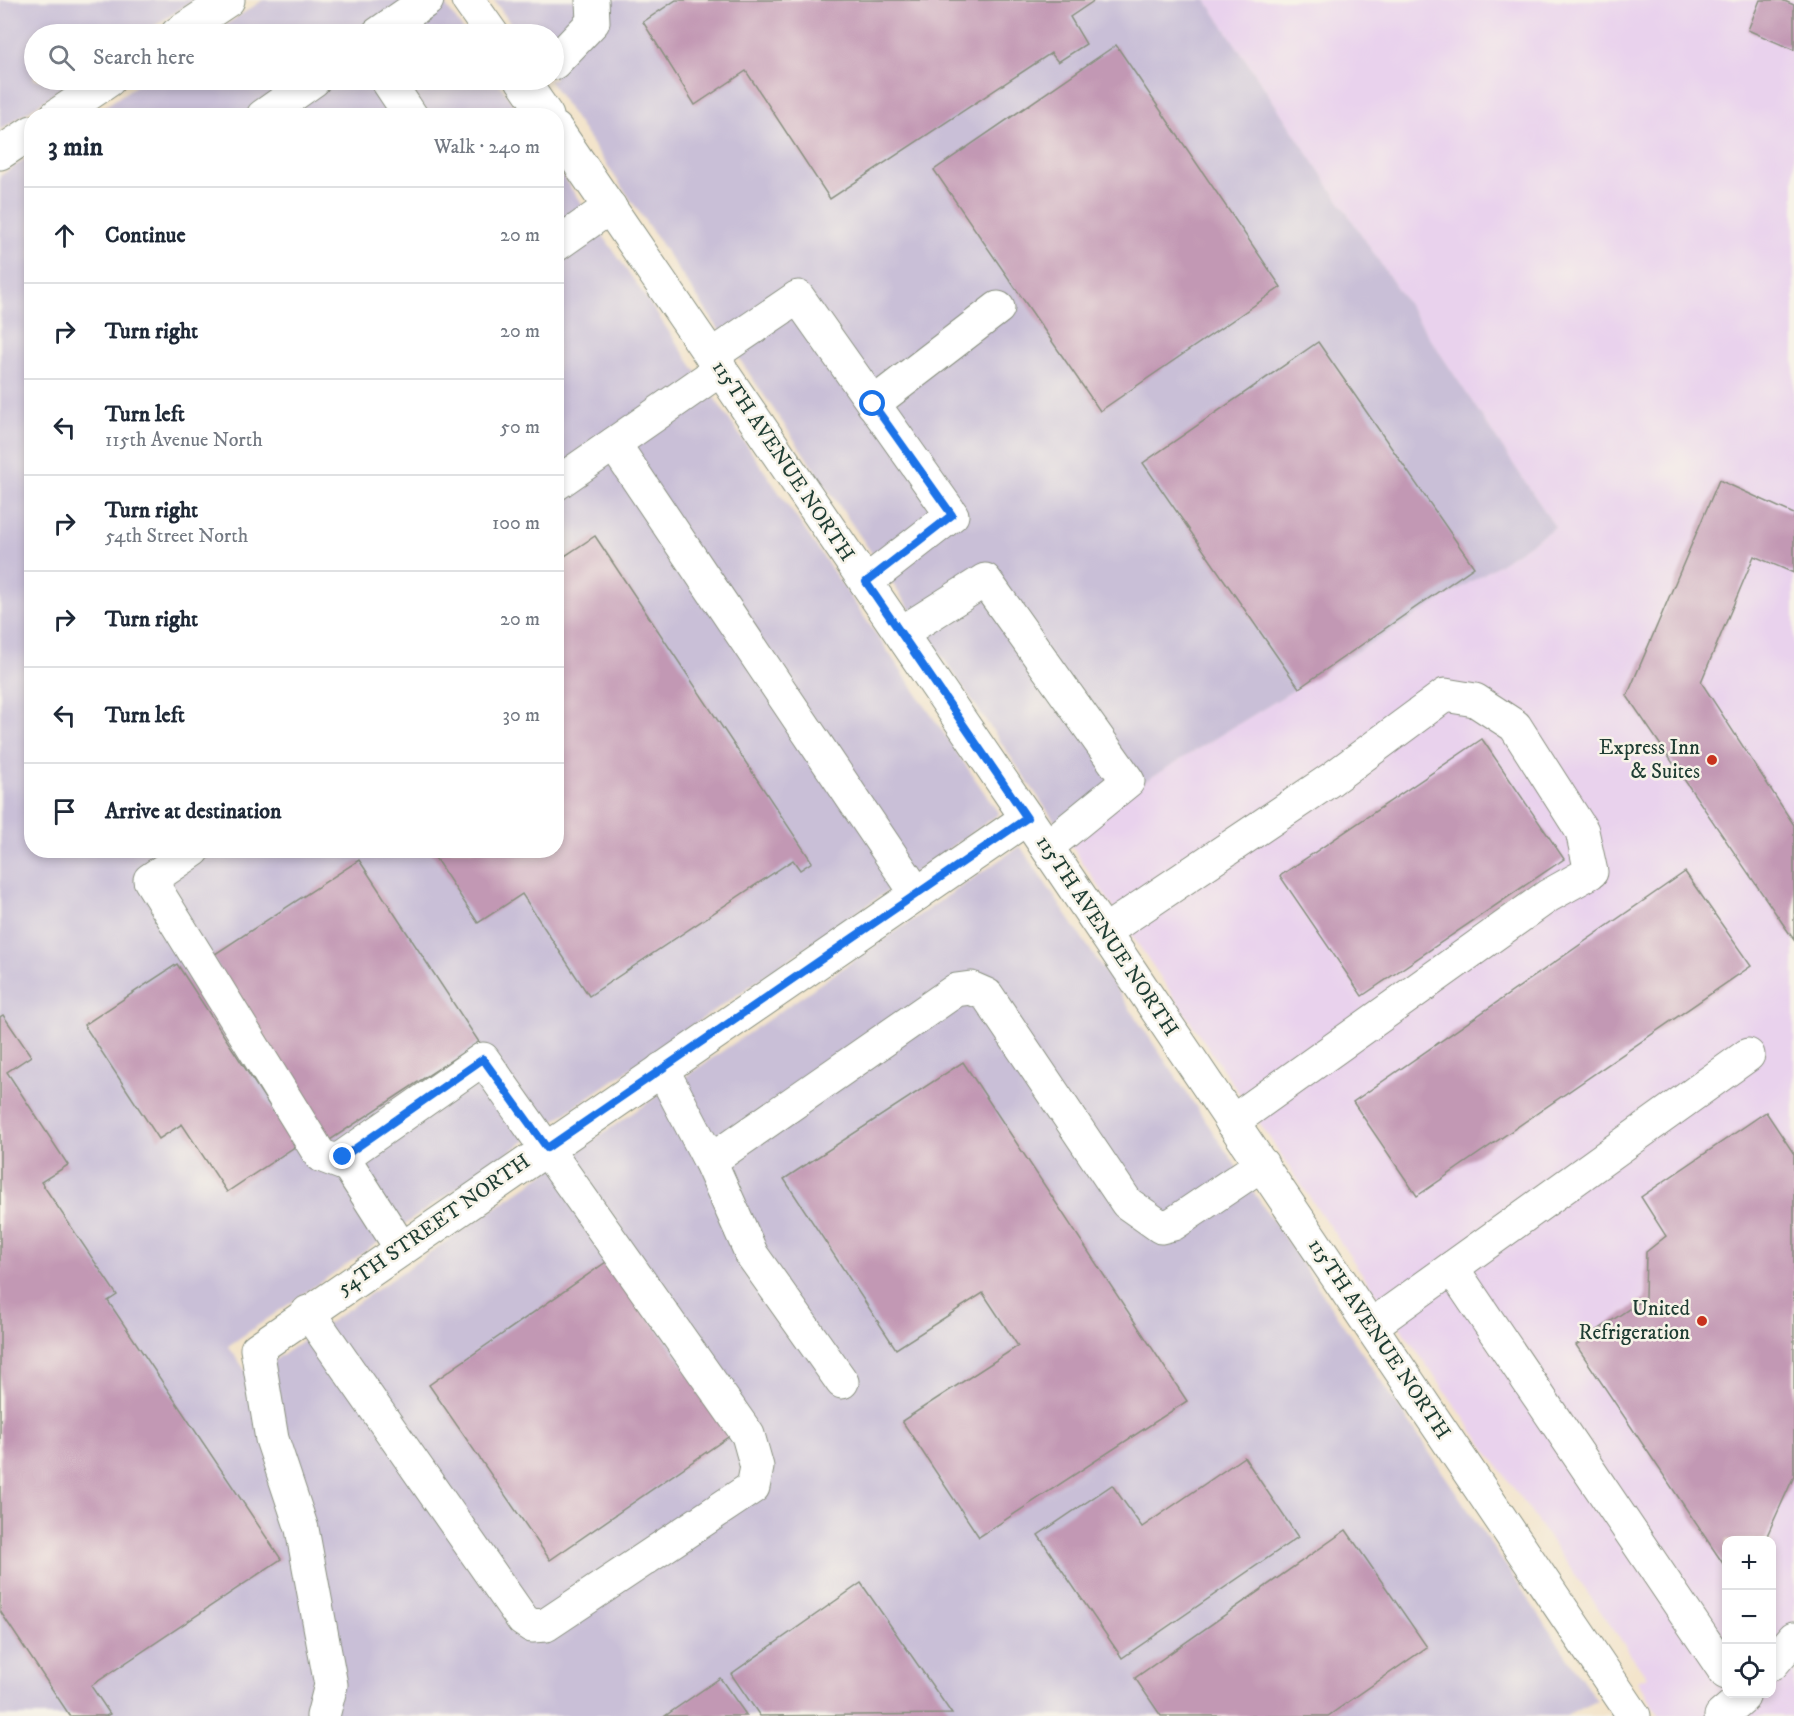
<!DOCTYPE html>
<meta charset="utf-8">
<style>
:root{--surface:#fff;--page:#f2f2f3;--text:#1f2937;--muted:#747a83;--line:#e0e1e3}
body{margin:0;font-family:"IM FELL DW Pica",serif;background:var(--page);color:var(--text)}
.controls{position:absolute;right:18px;bottom:18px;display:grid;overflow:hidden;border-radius:12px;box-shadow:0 3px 9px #0003}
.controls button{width:54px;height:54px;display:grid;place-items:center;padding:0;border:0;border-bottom:2px solid var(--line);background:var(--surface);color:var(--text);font:30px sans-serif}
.stop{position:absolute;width:18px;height:18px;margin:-14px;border:4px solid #1a73e8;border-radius:50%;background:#fff}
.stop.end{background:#1a73e8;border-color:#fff;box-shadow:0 2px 6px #0008}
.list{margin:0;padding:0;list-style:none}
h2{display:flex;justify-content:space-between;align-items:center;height:78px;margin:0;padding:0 24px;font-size:26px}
h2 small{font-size:20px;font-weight:400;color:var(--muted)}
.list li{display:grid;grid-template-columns:39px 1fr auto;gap:18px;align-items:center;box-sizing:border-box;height:96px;padding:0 24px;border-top:2px solid var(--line)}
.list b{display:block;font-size:22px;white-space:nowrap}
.list p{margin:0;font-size:20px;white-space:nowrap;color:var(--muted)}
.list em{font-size:20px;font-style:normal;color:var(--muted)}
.icon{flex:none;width:33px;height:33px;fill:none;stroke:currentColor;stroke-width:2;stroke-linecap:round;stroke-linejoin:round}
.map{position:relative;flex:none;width:1794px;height:1716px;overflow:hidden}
.search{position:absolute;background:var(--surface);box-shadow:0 3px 9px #0003;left:24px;top:24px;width:540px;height:66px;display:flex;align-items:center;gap:15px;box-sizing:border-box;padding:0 21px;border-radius:33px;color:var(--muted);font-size:22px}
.panel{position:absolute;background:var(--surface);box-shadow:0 3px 9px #0003;left:24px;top:108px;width:540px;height:750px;border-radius:24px}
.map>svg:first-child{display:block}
.built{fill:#e9d2ed;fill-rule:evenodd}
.industrial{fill:#c9bfd7}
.building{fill:#c298b4}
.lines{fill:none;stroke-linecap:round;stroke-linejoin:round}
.minor-casing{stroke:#899080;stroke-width:35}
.minor{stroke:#fff;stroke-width:33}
.route{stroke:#1a73e8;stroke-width:8}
.poi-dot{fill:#c8321e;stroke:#f7f3e8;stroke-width:2}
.labels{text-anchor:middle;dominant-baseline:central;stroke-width:5;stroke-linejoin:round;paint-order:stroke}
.street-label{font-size:21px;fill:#1f3d34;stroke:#f7f3e8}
.poi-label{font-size:21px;fill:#1f3d34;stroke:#f7f3e8;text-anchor:end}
</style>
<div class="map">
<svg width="1794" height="1716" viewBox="0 0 1794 1716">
<rect width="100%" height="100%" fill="#f7f3e8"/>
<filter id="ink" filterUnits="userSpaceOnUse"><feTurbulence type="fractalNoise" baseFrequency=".0167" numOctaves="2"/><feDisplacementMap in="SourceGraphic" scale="12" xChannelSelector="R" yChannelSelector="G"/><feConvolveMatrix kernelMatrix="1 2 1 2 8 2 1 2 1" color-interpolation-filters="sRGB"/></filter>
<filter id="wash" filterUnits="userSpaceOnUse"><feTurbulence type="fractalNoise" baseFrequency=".008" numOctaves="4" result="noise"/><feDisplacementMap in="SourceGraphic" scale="24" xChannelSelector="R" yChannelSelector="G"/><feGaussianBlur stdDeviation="1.35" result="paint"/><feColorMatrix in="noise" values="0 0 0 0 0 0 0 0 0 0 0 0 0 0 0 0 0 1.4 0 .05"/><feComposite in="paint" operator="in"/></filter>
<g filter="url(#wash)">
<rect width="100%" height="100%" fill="#f3e4cb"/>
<path class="built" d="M1206 0H1794V1716H1660L1637 1681 1647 1677 1351 1258 1062 832 1498 565 1555 527ZM1726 1540H1772V1694H1726Z"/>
<g class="industrial">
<path d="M0 0H194L142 34H34V80H75L0 130Z"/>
<path d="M263 0H442L466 34H212Z"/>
<path d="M494 0H1206L1555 527 1498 565 1062 832 549 80H554V34H518Z"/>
<path d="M144 80H496L521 115 91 116Z"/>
<path d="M31 155 32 850H556L557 168 999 814 228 1346 250 1377 1020 846 1597 1701 1566 1716H0V176Z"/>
</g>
<g id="blocks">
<g class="building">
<path d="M676 0H1095L1070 17 1086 44 1058 62 1051 53 830 199 746 71 695 105 643 22Z"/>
<path d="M1760 0H1782L1794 5V50L1748 30Z"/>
<path d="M1116 45 1281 287 1100 411 934 170Z"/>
<path d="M1318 342 1474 567 1299 688 1143 463Z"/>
<path d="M1719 480 1794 514V573L1754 556 1701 682 1794 825V940L1627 696Z"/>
<path d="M595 536 812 862 800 870 793 860 589 996 522 894 478 923 430 850H556V562Z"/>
<path d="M1482 739 1564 859 1362 996 1280 876Z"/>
<path d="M359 860 479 1042 330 1140 212 956Z"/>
<path d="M1685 872 1751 966 1417 1196 1353 1102Z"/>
<path d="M177 964 296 1146 227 1192 182 1124 159 1139 84 1025Z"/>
<path d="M3 1015 31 1056 7 1072 68 1165 41 1182 117 1295 108 1301 281 1559 91 1686 110 1714 106 1716H70L0 1611V1017Z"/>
<path d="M963 1062 1187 1401 979 1537 902 1421 1018 1346 983 1293 896 1349 784 1179Z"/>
<path d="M1766 1112 1794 1154V1476L1765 1540H1726V1568L1576 1345 1645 1298 1646 1252 1666 1236 1641 1197Z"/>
<path d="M609 1260 731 1435 550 1560 429 1385Z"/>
<path d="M1244 1457 1298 1537 1122 1658 1038 1535 1112 1485 1142 1527Z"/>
<path d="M1346 1530 1427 1647 1328 1716H1161L1135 1678Z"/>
<path d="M861 1583 952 1714 760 1716 731 1674Z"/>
<path d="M720 1678 747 1716H665Z"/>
</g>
</g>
</g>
<g filter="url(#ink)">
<use href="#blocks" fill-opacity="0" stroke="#899080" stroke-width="1.5"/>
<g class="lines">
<defs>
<g id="minor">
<path d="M468 0 492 34"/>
<path d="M177 34 228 0"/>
<path d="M378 34 427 0"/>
<path d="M554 63 593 22 592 0"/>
<path d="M387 80 411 116"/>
<path d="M522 80 547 116"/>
<path d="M56 116 109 80"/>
<path d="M263 116 314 80"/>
<path d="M556 129 1027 818 1634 1716"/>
<path d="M0 153 32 132"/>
<path d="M556 245 610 207"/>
<path d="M711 356 798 297 952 515 866 582"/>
<path d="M873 404 998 308"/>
<path d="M614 444 917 894"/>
<path d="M556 484 721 369"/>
<path d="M901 633 985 580 1128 781 1047 847"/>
<path d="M194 850 150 880 320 1155 349 1166"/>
<path d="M1104 932 1330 780 1445 695 1475 700 1515 726 1582 831 1591 872 1548 896 1232 1122"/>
<path d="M662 1069 710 1161 956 990 971 988 987 995 1127 1203 1161 1227 1173 1224 1262 1164"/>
<path d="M710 1161 752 1255 842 1382"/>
<path d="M1452 1268 1726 1673"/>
<path d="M308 1312 523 1620 532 1626 546 1625 753 1487 757 1467 748 1435 483 1059 343 1157 401 1248"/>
<path d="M1371 1326 1748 1055"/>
<path d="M1772 1664 1794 1638"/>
<path d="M323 1716 331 1685 302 1529 272 1439 257 1349 1027 818"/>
<path d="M1721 1716 1743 1697 1740 1694"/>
</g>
</defs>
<use href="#minor" class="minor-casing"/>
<use href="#minor" class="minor"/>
</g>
</g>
<g class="lines" filter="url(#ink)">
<path class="route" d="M343 1157 483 1059 547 1148 1027 818 866 582 952 515 873 404"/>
</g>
<g class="poi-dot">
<circle cx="1712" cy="760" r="6"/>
<circle cx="1702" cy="1321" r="6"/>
</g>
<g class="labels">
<g class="street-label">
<text transform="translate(783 461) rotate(56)">115TH AVENUE NORTH</text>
<text transform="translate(1107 936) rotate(56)">115TH AVENUE NORTH</text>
<text transform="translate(434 1225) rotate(-35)">54TH STREET NORTH</text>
<text transform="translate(1379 1339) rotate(56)">115TH AVENUE NORTH</text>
</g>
<g class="poi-label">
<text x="1700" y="748">Express Inn<tspan x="1700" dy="24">&amp; Suites</tspan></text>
<text x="1690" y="1309">United<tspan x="1690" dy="24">Refrigeration</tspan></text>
</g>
</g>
</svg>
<div class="controls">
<button>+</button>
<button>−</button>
<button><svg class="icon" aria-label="locate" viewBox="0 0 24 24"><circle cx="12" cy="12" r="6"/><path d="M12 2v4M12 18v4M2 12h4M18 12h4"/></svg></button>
</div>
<div class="stop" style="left:873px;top:404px"></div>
<div class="stop end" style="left:343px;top:1157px"></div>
<div class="search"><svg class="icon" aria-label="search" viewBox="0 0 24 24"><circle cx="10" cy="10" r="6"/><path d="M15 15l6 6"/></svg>Search here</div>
<section class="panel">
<h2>3 min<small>Walk · 240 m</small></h2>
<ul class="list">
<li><svg class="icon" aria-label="ahead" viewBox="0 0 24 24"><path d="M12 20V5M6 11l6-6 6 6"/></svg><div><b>Continue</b></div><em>20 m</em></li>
<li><svg class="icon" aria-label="right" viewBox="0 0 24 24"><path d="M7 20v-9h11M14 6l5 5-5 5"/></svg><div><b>Turn right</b></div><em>20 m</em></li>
<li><svg class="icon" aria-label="left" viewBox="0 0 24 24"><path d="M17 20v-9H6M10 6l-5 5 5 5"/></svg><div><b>Turn left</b><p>115th Avenue North</p></div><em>50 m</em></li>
<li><svg class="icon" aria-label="right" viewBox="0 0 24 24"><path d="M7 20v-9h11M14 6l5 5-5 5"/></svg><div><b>Turn right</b><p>54th Street North</p></div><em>100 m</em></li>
<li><svg class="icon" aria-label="right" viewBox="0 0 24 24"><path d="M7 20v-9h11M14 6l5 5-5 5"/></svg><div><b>Turn right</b></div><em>20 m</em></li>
<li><svg class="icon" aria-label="left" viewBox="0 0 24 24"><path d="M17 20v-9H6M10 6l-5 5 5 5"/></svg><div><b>Turn left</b></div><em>30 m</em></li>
<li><svg class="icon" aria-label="arrive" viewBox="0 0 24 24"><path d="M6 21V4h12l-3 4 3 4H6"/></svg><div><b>Arrive at destination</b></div></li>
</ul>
</section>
</div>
